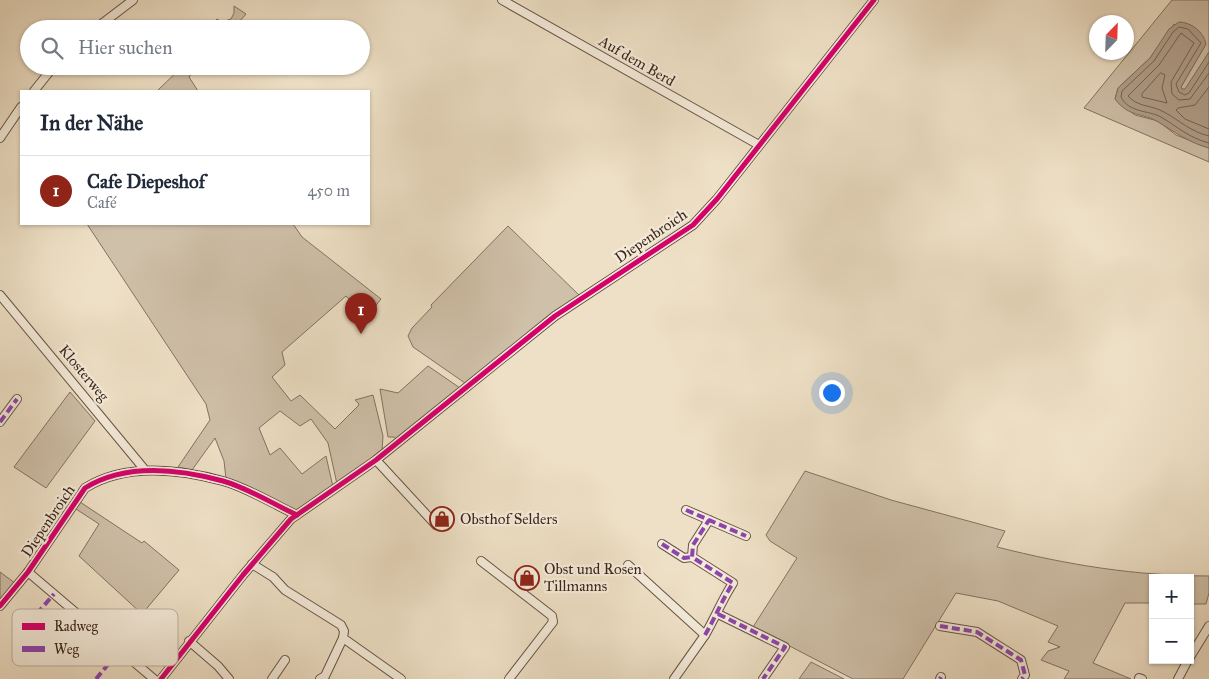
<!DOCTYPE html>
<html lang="de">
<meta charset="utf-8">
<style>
:root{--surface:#fff;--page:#f2f2f3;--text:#1f2937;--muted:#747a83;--line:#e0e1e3;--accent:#8f2418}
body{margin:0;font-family:"IM FELL Great Primer",serif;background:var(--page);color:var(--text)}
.controls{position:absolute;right:15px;bottom:15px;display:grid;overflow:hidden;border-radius:0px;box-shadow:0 1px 4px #0004}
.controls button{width:45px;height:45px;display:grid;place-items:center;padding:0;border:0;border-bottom:1px solid var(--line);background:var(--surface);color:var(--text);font:25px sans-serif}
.compass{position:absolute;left:1089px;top:15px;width:45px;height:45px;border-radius:50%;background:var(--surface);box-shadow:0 1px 4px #0004;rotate:23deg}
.you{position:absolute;left:831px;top:392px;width:18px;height:18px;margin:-12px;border:4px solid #fff;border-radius:50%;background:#1a73e8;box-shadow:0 0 0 8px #1a73e833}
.badge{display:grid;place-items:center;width:32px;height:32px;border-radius:50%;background:var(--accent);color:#fff;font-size:16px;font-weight:700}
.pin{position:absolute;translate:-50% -41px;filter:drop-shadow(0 1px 2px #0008)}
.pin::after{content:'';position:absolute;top:26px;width:18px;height:15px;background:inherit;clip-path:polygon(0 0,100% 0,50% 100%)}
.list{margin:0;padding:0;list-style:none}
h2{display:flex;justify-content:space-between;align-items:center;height:65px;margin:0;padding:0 20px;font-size:21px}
h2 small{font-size:16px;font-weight:400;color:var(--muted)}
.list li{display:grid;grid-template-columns:32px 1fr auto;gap:15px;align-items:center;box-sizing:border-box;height:70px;padding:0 20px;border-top:1px solid var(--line)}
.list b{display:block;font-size:19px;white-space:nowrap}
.list p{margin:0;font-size:16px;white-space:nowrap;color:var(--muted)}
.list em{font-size:16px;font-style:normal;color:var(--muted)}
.icon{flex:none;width:28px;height:28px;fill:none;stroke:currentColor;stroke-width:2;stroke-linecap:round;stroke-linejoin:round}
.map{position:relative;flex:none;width:1209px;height:679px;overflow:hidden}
.search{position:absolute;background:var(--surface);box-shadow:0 1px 4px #0004;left:20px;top:20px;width:350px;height:55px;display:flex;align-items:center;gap:12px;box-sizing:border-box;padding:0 18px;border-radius:28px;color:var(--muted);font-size:19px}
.panel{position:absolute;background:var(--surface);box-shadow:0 1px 4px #0004;left:20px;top:90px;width:350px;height:135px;border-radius:0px}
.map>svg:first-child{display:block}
.green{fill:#cfc0a9;stroke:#847262}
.water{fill:#b1a08c;stroke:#816f5f}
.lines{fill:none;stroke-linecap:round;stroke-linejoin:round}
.shore{stroke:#766254;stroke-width:1}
.street-casing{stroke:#675446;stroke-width:10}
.street{stroke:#f4ebda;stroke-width:8}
.quiet{stroke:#8e44ad;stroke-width:4;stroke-dasharray:8 4;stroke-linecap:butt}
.cycleway-casing{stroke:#f4ebda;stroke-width:8}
.cycleway{stroke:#d6006c;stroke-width:5}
.labels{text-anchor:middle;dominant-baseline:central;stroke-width:4.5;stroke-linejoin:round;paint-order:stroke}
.street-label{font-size:15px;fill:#3a251b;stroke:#f4ebda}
.poi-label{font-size:15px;fill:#3a251b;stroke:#f4ebda;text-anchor:start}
.key{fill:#f4ebda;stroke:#bcb0a1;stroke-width:1}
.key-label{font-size:14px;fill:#3a251b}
</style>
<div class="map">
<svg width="1209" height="679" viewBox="0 0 1209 679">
<rect width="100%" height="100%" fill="#eee0c6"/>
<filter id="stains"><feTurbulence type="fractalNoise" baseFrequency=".004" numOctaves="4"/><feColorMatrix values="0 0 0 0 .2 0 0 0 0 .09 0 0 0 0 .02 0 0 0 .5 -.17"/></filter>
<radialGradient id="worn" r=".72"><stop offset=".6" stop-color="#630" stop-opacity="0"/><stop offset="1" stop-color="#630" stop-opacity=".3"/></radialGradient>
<g class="green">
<path d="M1172 0H1209V52L1185 90 1182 89 1181 87 1206 44 1174 24 1150 58 1118 88 1115 99 1135 115 1158 121 1176 135 1209 148V162L1084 108Z"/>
<path d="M234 6 246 14 233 29H209L217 19 222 22 231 19 234 13Z"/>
<path d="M183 66H199L189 77 198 91H157Z"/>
<path d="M87 224H293L302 237 381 299 366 318 346 296 282 352 285 365 272 377 291 401 300 395 335 429 358 406 359 404 355 400 373 395 383 436 382 451 378 456 337 484 328 443 311 419 300 426 280 411 259 428 270 455 280 448 302 474 326 456 333 487 297 511 226 479 224 461 215 438 192 470 178 467 210 420 206 404Z"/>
<path d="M508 226 580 296 553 313 465 383 413 347 408 336 412 328 432 307 431 305Z"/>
<path d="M428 366 460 388 397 440 394 437H388L380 389 398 393Z"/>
<path d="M70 392 95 421 46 488 14 467Z"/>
<path d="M805 471 891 500 1005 531 997 547C1068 565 1136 576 1209 576V593L1206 604H1190V578H1153V603H1125L1093 663 1131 679H1064L1069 671 1041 660 1048 651 1060 647 1048 642 1058 626 998 601 956 593 903 679H853L753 627 797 558 770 541 766 535Z"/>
<path d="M80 502 142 543 144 541 179 570 142 614 79 556 99 524 76 509Z"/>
<path d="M0 572 15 583 0 600Z"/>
<path d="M811 662 844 679H799Z"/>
</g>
<path class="water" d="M1179 22C1191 22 1204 32 1206 44L1181 87 1182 89H1185L1209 52V148C1190 143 1176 133 1160 123 1143 112 1129 118 1115 99L1118 88 1150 58 1169 29Z"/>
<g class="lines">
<g class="shore">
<path d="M1209 62 1189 93 1185 95 1179 92 1176 84 1201 43 1188 29 1179 27 1173 32 1154 61 1122 91 1121 97C1129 113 1148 110 1161 117 1178 127 1189 138 1209 143"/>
<path d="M1161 73 1165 75 1162 88 1167 103 1142 97V94Z"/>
<path d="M1209 73 1190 99 1179 100 1172 94 1171 82 1194 43 1181 33 1159 65 1128 96C1137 107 1152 105 1164 112 1179 120 1191 132 1209 136"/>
<path d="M1209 87 1195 105 1178 108 1176 110 1185 119 1209 129"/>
</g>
<defs>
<g id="street">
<path d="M502 0 759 145"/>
<path d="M95 29 133 0"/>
<path d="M34 91 54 66"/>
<path d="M0 138 21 107"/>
<path d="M0 295 145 470"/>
<path d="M0 422 17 399"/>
<path d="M376 460 436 525"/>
<path d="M686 510 746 536"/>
<path d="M662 544 684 558 692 557"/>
<path d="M481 561 552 616 553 622 509 679"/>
<path d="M252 564 273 577 285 590 341 625 344 631 343 638 401 679"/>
<path d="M628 565 705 635 674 679"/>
<path d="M28 572 154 679"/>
<path d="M0 606 28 572 85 488C125 463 179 469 223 481 248 488 273 504 297 515"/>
<path d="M718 614 785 647 763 679"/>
<path d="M940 626 977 632 1021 660 1025 675 1022 679"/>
<path d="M705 635C715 618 722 600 733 583L692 557 693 545 709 520"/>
<path d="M189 641 218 666 229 679"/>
<path d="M1190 657 1209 626"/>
<path d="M1139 678 1142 679"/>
<path d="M161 679 243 575 291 519 376 460 555 316 693 225 717 199 874 0"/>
<path d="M272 679 285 660"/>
<path d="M320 679 325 676 343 638"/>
<path d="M940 679 941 677"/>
<path d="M1178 679 1188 660"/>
</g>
</defs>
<use href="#street" class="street-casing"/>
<use href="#street" class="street"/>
<g class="quiet">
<path d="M0 422 17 399"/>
<path d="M686 510 746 536"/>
<path d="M662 544 684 558 692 557"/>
<path d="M718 614 785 647 763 679"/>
<path d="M940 626 977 632 1021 660 1025 675 1022 679"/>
<path d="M21 632 54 594"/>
<path d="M705 635C715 618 722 600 733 583L692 557 693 545 709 520"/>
<path d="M55 659 87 622"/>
<path d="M96 679 120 650"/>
<path d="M940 679 941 677"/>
</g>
<defs>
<g id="cycleway">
<path d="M0 606 28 572 85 488C125 463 179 469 223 481 248 488 273 504 297 515"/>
<path d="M161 679 243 575 291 519 376 460 555 316 693 225 717 199 874 0"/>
</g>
</defs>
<use href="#cycleway" class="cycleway-casing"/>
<use href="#cycleway" class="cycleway"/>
</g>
<defs>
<symbol id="shop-ring" viewBox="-11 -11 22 22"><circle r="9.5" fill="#f4ebda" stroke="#8f2418" stroke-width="1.5"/><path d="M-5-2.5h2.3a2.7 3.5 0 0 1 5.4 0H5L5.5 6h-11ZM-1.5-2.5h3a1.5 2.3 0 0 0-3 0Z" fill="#8f2418"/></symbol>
</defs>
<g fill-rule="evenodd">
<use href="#shop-ring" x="428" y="505" width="28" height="28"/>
<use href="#shop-ring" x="513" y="564" width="28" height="28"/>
</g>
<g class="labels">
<g class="street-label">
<text transform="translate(637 61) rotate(30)">Auf dem Berd</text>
<text transform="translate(651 236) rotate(-34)">Diepenbroich</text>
<text transform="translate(84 373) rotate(50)">Klosterweg</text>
<text transform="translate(48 521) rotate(-56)">Diepenbroich</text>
</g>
<g class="poi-label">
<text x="460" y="519">Obsthof Selders</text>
<text x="544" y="569">Obst und Rosen<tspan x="544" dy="17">Tillmanns</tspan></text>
</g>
</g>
<rect x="12" y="609" width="166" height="57" rx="8" class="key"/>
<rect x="22" y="623" width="23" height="7" fill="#d6006c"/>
<rect x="22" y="646" width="23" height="6" fill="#8e44ad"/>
<g class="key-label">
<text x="54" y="631">Radweg</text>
<text x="54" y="654">Weg</text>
</g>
<rect width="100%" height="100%" filter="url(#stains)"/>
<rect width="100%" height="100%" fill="url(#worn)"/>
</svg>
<div class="controls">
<button>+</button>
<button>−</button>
</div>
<svg class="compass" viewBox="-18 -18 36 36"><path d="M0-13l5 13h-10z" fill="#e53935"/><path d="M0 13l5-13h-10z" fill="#747a83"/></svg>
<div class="you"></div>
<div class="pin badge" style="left:361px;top:334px">1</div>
<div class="search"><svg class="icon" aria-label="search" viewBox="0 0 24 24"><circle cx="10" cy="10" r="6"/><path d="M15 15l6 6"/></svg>Hier suchen</div>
<section class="panel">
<h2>In der Nähe<small></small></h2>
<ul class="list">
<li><span class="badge">1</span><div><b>Cafe Diepeshof</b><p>Café</p></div><em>450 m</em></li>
</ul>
</section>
</div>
